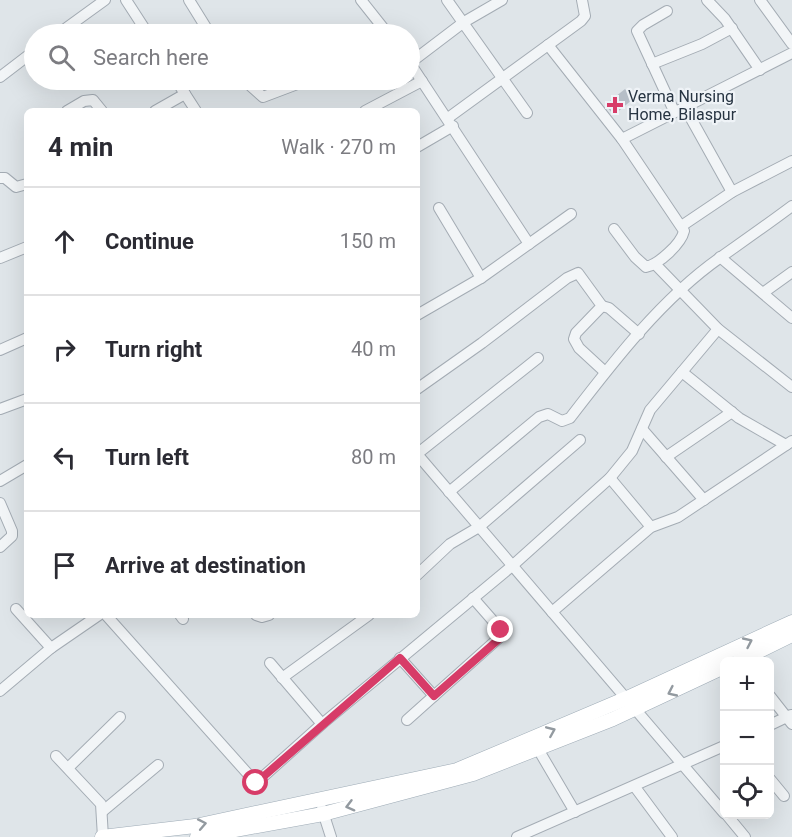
<!DOCTYPE html>
<meta charset="utf-8">
<style>
:root{--surface:#fff;--page:#f2f2f3;--text:#2b2b33;--muted:#7c7c81;--line:#e1e1e2}
body{margin:0;font-family:Roboto,sans-serif;background:var(--page);color:var(--text)}
.controls{position:absolute;right:18px;bottom:18px;display:grid;overflow:hidden;border-radius:9px;box-shadow:0 6px 24px #0002}
.controls button{width:54px;height:54px;display:grid;place-items:center;padding:0;border:0;border-bottom:2px solid var(--line);background:var(--surface);color:var(--text);font:30px sans-serif}
.stop{position:absolute;width:18px;height:18px;margin:-14px;border:4px solid #d73c68;border-radius:50%;background:#fff}
.stop.end{background:#d73c68;border-color:#fff;box-shadow:0 2px 6px #0008}
.list{margin:0;padding:0;list-style:none}
h2{display:flex;justify-content:space-between;align-items:center;height:78px;margin:0;padding:0 24px;font-size:26px}
h2 small{font-size:20px;font-weight:400;color:var(--muted)}
.list li{display:grid;grid-template-columns:39px 1fr auto;gap:18px;align-items:center;box-sizing:border-box;height:108px;padding:0 24px;border-top:2px solid var(--line)}
.list b{display:block;font-size:22px;white-space:nowrap}
.list em{font-size:20px;font-style:normal;color:var(--muted)}
.icon{flex:none;width:33px;height:33px;fill:none;stroke:currentColor;stroke-width:2;stroke-linecap:round;stroke-linejoin:round}
.map{position:relative;flex:none;width:792px;height:837px;overflow:hidden}
.search{position:absolute;background:var(--surface);box-shadow:0 6px 24px #0002;left:24px;top:24px;width:396px;height:66px;display:flex;align-items:center;gap:15px;box-sizing:border-box;padding:0 21px;border-radius:33px;color:var(--muted);font-size:22px}
.panel{position:absolute;background:var(--surface);box-shadow:0 6px 24px #0002;left:24px;top:108px;width:396px;height:510px;border-radius:9px}
.map>svg:first-child{display:block}
.building{fill:#b6bec7}
.lines{fill:none;stroke-linecap:round;stroke-linejoin:round}
.minor-casing{stroke:#a4acb4;stroke-width:12}
.major-casing{stroke:#9eabb6;stroke-width:15}
.minor{stroke:#f2f5f7;stroke-width:10}
.major{stroke:#fff;stroke-width:14}
.oneway{stroke:#939aa0}
.route{stroke:#d73c68;stroke-width:8}
.poi-dot{fill:#d73c68;stroke:#eff3f7;stroke-width:2}
.labels{text-anchor:middle;dominant-baseline:central;stroke-width:4.5;stroke-linejoin:round;paint-order:stroke}
.poi-label{font-size:16px;fill:#273442;stroke:#eff3f7;text-anchor:start}
</style>
<div class="map">
<svg width="792" height="837" viewBox="0 0 792 837">
<rect width="100%" height="100%" fill="#dfe5e9"/>
<path class="building" d="M625 89 633 99 614 115 605 105Z"/>
<g class="lines">
<defs>
<g id="minor">
<path d="M126 0 148 34"/>
<path d="M189 0 210 34"/>
<path d="M361 0 388 34"/>
<path d="M447 0 527 113"/>
<path d="M707 0 725 19 760 70"/>
<path d="M760 0 792 44"/>
<path d="M667 11 643 25 637 31 674 111"/>
<path d="M58 34 105 0"/>
<path d="M548 45 622 139 684 231C681 244 659 264 646 267L635 257 614 229"/>
<path d="M410 63 529 244"/>
<path d="M410 63 464 22 502 0"/>
<path d="M652 64 702 44 732 28"/>
<path d="M0 77 34 51"/>
<path d="M176 80 196 111"/>
<path d="M244 80 263 97 308 80"/>
<path d="M684 106 732 192"/>
<path d="M67 111 84 101 93 100 102 111"/>
<path d="M155 111 185 94"/>
<path d="M365 111 422 81"/>
<path d="M448 118 581 21 585 16 582 0"/>
<path d="M622 139 792 53"/>
<path d="M417 147 453 126"/>
<path d="M0 178H5L16 187 27 184"/>
<path d="M439 208 481 278"/>
<path d="M683 225 732 192 792 161"/>
<path d="M720 257 792 318"/>
<path d="M0 258 27 247"/>
<path d="M655 264 718 329 792 387"/>
<path d="M763 293 792 272"/>
<path d="M602 306 609 308 639 334"/>
<path d="M417 315 481 278 571 214"/>
<path d="M0 350 27 338"/>
<path d="M682 372 739 418 786 445"/>
<path d="M417 389 482 343 567 278 578 273 602 306 576 333 574 339 579 348 605 372"/>
<path d="M0 409 27 399"/>
<path d="M642 429 704 500"/>
<path d="M417 454 724 813"/>
<path d="M417 454 538 358"/>
<path d="M666 457 732 412"/>
<path d="M610 478 651 527"/>
<path d="M0 481 27 465"/>
<path d="M449 492 539 417 548 414 562 421 570 418C613 362 662 298 721 257 745 240 768 224 792 206"/>
<path d="M0 503 12 531V536L0 547"/>
<path d="M417 575 450 544 479 527 580 440"/>
<path d="M16 609 51 648"/>
<path d="M552 612 651 527 678 517 792 441"/>
<path d="M106 615 256 783 322 724 512 566 610 478 632 451 650 410 718 329"/>
<path d="M180 615 183 619"/>
<path d="M256 615 262 617 269 615"/>
<path d="M400 658 434 696"/>
<path d="M270 663 322 724"/>
<path d="M282 678 369 615"/>
<path d="M0 691 51 648 99 615"/>
<path d="M770 696 792 724"/>
<path d="M407 720 501 636V630L473 598"/>
<path d="M770 725 791 715"/>
<path d="M538 749 575 812"/>
<path d="M56 756 101 804 103 837"/>
<path d="M68 768 120 717"/>
<path d="M770 779 784 796"/>
<path d="M635 787 672 837"/>
<path d="M322 809 331 837"/>
<path d="M103 811 158 765"/>
<path d="M726 814 745 837"/>
<path d="M517 837 724 746"/>
</g>
<g id="major">
<path d="M737 662 792 635"/>
<path d="M102 837 195 826 457 770 627 698 792 622"/>
<path d="M197 837 323 814 473 774 613 719 724 667"/>
</g>
</defs>
<use href="#minor" class="minor-casing"/>
<use href="#major" class="major-casing"/>
<use href="#minor" class="minor"/>
<use href="#major" class="major"/>
</g>
<defs><path id="oneway-chevron" d="M-2-3.5L2.5 0L-2 3.5" fill="none" stroke-width="1.6" stroke-linecap="round" stroke-linejoin="round" transform="scale(1.5)"/></defs>
<g class="oneway">
<use href="#oneway-chevron" transform="translate(748 642) rotate(-25)"/>
<use href="#oneway-chevron" transform="translate(672 692) rotate(155)"/>
<use href="#oneway-chevron" transform="translate(551 731) rotate(-23)"/>
<use href="#oneway-chevron" transform="translate(350 806) rotate(165)"/>
<use href="#oneway-chevron" transform="translate(202 824) rotate(-11)"/>
</g>
<g class="lines">
<path class="route" d="M256 783 400 658 434 696 499 639 501 630"/>
</g>
<path class="poi-dot" d="M612 96h6v6h6v6h-6v6h-6v-6h-6v-6h6z"/>
<g class="labels">
<g class="poi-label">
<text x="628" y="96">Verma Nursing<tspan x="628" dy="18">Home, Bilaspur</tspan></text>
</g>
</g>
</svg>
<div class="controls">
<button>+</button>
<button>−</button>
<button><svg class="icon" aria-label="locate" viewBox="0 0 24 24"><circle cx="12" cy="12" r="6"/><path d="M12 2v4M12 18v4M2 12h4M18 12h4"/></svg></button>
</div>
<div class="stop" style="left:256px;top:783px"></div>
<div class="stop end" style="left:501px;top:630px"></div>
<div class="search"><svg class="icon" aria-label="search" viewBox="0 0 24 24"><circle cx="10" cy="10" r="6"/><path d="M15 15l6 6"/></svg>Search here</div>
<section class="panel">
<h2>4 min<small>Walk · 270 m</small></h2>
<ul class="list">
<li><svg class="icon" aria-label="ahead" viewBox="0 0 24 24"><path d="M12 20V5M6 11l6-6 6 6"/></svg><div><b>Continue</b></div><em>150 m</em></li>
<li><svg class="icon" aria-label="right" viewBox="0 0 24 24"><path d="M7 20v-9h11M14 6l5 5-5 5"/></svg><div><b>Turn right</b></div><em>40 m</em></li>
<li><svg class="icon" aria-label="left" viewBox="0 0 24 24"><path d="M17 20v-9H6M10 6l-5 5 5 5"/></svg><div><b>Turn left</b></div><em>80 m</em></li>
<li><svg class="icon" aria-label="arrive" viewBox="0 0 24 24"><path d="M6 21V4h12l-3 4 3 4H6"/></svg><div><b>Arrive at destination</b></div></li>
</ul>
</section>
</div>
